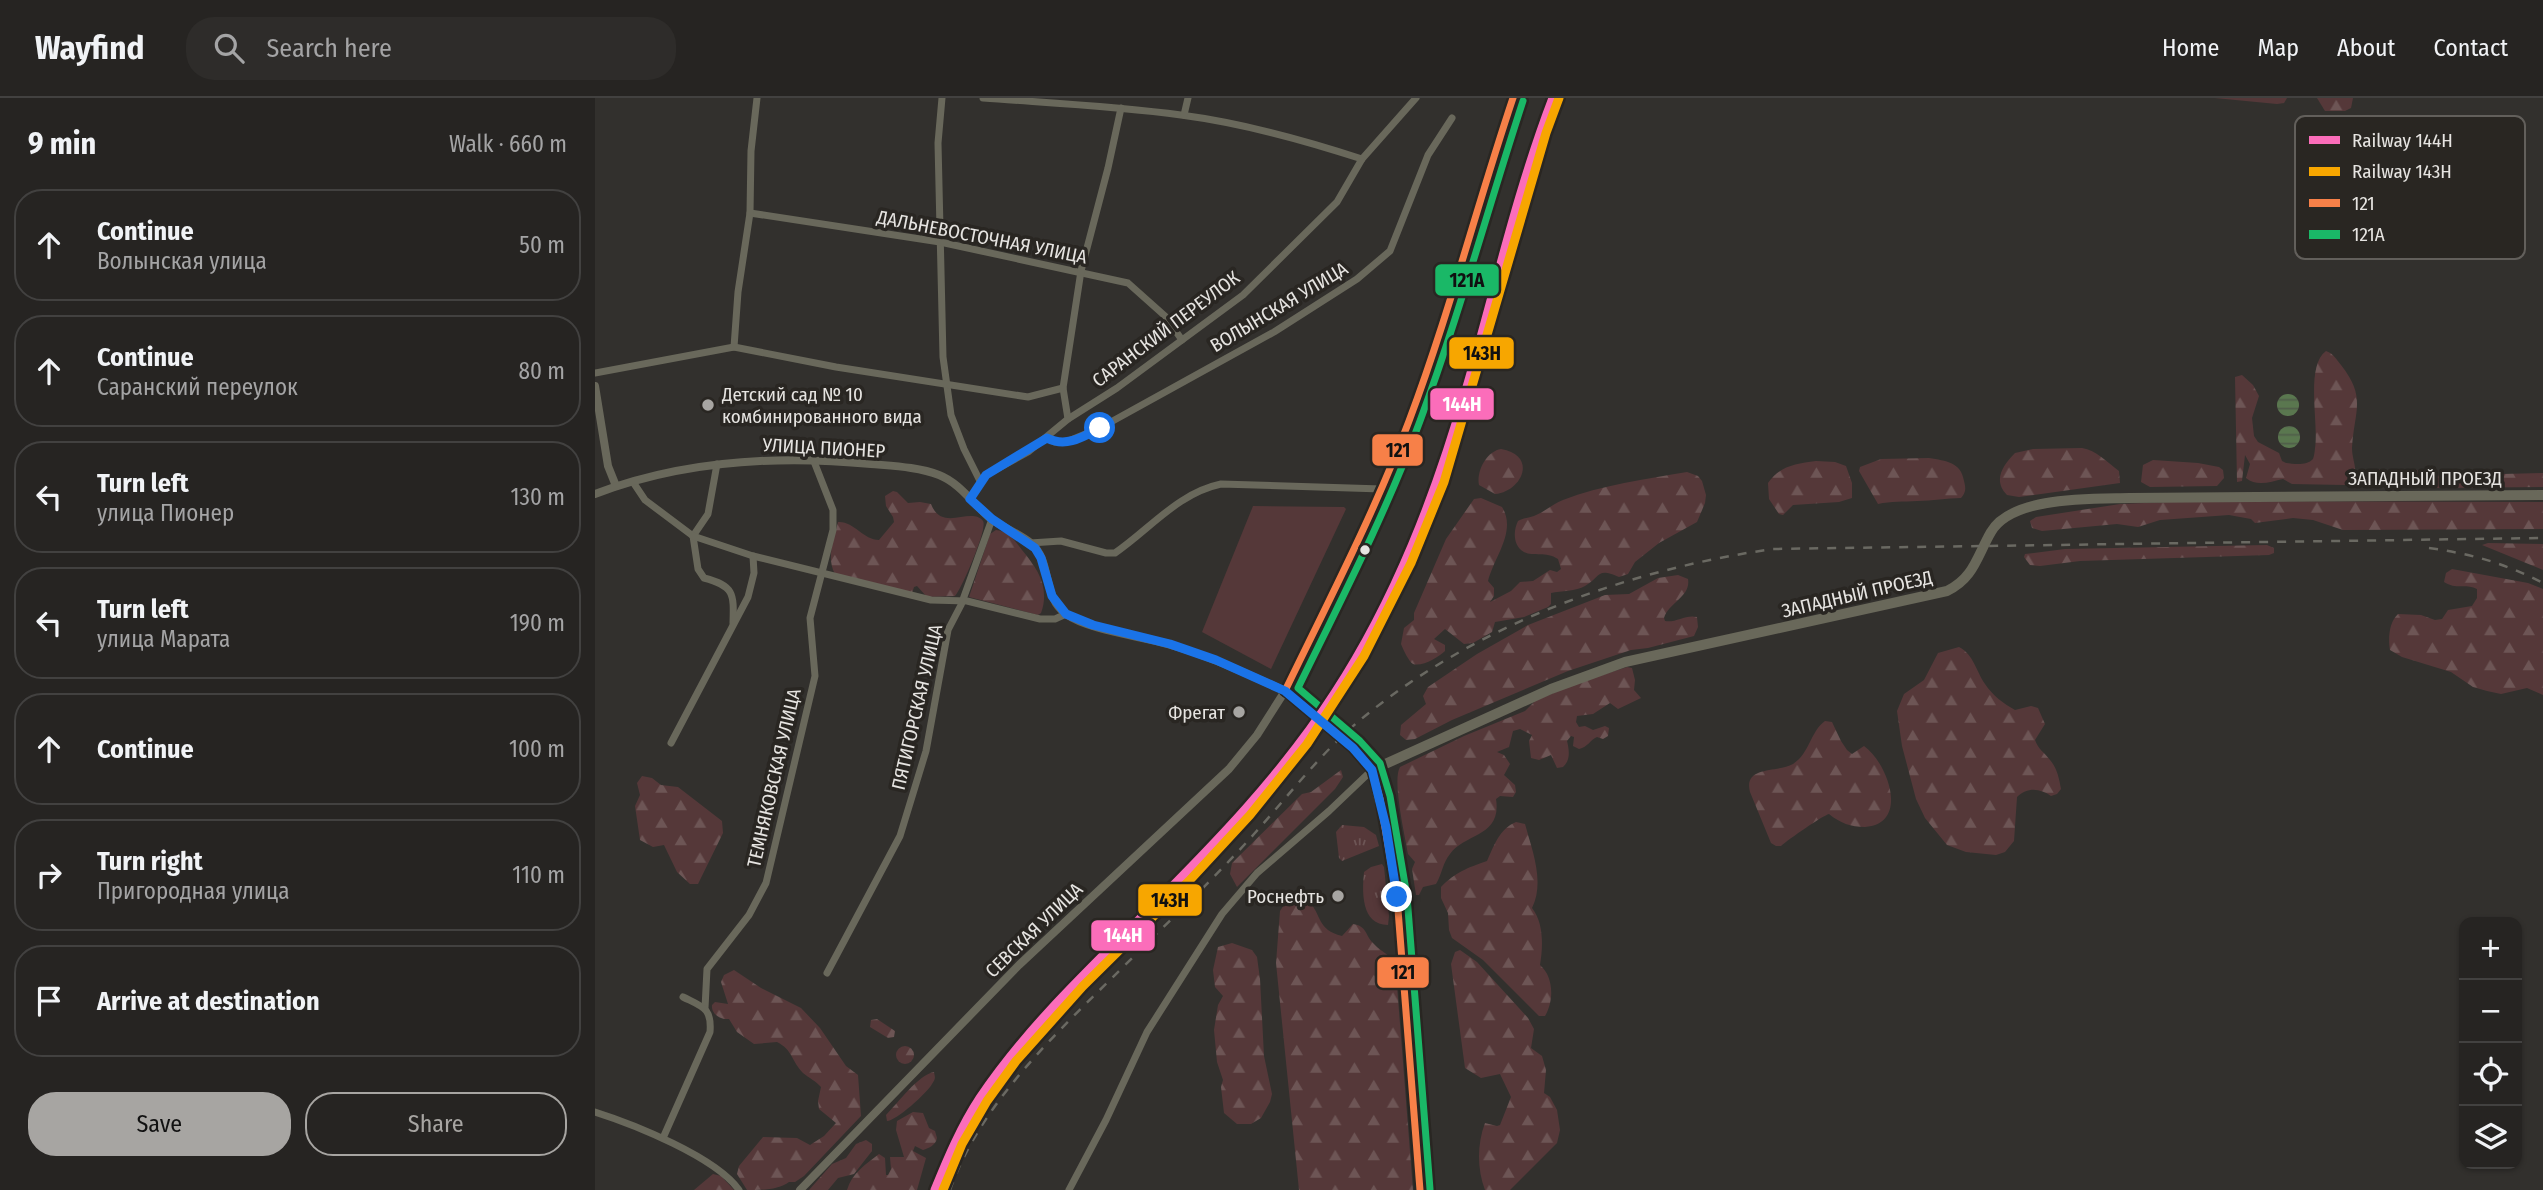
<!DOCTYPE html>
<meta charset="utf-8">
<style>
:root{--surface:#262422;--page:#2e2c2a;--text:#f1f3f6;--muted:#a4a4a5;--line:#424140;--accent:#a7a5a2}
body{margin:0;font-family:"Fira Sans Condensed",sans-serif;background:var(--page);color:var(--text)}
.controls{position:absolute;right:21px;bottom:21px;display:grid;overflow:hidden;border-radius:14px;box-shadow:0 2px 5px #0004}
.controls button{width:63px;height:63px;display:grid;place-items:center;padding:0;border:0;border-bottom:2px solid var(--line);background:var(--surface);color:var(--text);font:35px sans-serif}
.stop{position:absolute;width:21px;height:21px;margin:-16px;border:5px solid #1a73e8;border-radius:50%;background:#fff}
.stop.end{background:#1a73e8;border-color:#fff;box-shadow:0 2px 7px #0008}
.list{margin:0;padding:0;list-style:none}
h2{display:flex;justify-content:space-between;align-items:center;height:91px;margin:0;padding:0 28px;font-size:30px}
h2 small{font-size:23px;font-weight:400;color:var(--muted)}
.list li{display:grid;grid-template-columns:46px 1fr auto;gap:21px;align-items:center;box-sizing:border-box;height:112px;margin:0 14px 14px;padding:0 14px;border:2px solid var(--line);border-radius:28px}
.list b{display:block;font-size:26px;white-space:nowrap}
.list p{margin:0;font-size:23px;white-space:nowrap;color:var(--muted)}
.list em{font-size:23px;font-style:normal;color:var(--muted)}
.actions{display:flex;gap:14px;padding:21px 28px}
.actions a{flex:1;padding:16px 0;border:2px solid var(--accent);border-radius:28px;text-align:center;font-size:24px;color:var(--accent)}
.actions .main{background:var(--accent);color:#111}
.icon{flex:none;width:38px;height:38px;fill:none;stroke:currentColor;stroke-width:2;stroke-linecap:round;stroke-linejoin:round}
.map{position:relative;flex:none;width:1948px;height:1092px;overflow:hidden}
header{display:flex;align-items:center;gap:42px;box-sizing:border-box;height:98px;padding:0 35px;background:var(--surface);border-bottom:2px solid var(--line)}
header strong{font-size:33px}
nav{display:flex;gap:38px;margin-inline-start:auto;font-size:24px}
.search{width:490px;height:63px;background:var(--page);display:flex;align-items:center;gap:18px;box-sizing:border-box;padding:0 24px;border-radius:28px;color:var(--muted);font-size:26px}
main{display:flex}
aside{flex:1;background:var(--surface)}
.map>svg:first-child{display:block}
.grass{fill:url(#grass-tufts)}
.forest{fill:url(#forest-firs)}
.garden{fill:#553839}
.water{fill:url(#water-rules)}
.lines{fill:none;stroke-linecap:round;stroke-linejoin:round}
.minor{stroke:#69685b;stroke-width:7}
.tertiary{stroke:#69685b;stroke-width:8}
.secondary{stroke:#6b6b5c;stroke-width:10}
.primary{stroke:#69685a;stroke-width:10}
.rail{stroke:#6a6962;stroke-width:2.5;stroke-dasharray:9 9;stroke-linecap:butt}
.primary-bridge{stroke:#69685a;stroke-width:10}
.bus-1-casing{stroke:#292622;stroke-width:12}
.bus-2-casing{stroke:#292622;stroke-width:12}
.bus-1{stroke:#f78048;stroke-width:7}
.bus-2{stroke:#1ab867;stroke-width:7}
.rail-1-casing{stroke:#292622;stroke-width:14}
.rail-2-casing{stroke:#292622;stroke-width:14}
.rail-1{stroke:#fb6dba;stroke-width:9}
.rail-2{stroke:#f7a600;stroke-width:9}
.route{stroke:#1a73e8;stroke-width:9}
.poi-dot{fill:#a7a5a2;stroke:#292622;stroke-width:2.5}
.bus-dot{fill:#e6e4e1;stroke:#292622;stroke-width:2.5}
.labels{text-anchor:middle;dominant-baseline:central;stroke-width:7;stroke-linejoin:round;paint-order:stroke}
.street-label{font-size:19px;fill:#e6e4e1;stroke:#292622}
.poi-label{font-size:19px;fill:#e6e4e1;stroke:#292622;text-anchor:end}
.key{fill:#292622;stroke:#625f5b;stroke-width:2}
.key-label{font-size:19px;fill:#e6e4e1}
.line-badge{stroke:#292622;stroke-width:2.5}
.badge-label{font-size:19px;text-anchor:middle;font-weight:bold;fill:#fff}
.pale-badge-label{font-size:19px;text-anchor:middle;font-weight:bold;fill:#111}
</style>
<header>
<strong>Wayfind</strong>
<div class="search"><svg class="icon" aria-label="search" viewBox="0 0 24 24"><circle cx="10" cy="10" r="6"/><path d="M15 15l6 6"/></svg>Search here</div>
<nav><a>Home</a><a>Map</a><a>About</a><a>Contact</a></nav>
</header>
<main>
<aside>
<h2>9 min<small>Walk · 660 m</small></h2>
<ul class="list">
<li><svg class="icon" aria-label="ahead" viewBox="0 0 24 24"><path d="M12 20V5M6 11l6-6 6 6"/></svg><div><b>Continue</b><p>Волынская улица</p></div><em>50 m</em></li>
<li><svg class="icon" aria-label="ahead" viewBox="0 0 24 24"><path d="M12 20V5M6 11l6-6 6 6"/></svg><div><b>Continue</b><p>Саранский переулок</p></div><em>80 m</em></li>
<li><svg class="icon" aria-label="left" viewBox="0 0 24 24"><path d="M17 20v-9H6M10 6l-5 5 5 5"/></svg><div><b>Turn left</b><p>улица Пионер</p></div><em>130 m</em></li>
<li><svg class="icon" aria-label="left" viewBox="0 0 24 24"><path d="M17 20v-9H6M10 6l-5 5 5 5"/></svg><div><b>Turn left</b><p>улица Марата</p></div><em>190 m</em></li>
<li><svg class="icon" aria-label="ahead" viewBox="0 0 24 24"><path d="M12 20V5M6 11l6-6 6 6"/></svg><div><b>Continue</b></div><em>100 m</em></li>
<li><svg class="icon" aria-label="right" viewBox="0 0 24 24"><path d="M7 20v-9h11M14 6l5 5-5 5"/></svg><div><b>Turn right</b><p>Пригородная улица</p></div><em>110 m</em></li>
<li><svg class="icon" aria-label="arrive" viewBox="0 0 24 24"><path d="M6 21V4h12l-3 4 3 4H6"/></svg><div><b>Arrive at destination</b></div></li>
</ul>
<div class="actions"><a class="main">Save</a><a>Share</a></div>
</aside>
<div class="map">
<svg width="1948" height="1092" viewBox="0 0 1948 1092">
<defs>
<pattern id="grass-tufts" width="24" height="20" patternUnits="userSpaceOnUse" patternTransform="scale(1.75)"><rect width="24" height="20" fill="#553839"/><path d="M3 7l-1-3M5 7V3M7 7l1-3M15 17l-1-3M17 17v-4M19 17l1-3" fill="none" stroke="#6d5555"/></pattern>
<pattern id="forest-firs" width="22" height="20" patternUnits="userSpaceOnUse" patternTransform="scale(1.75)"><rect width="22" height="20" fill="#553839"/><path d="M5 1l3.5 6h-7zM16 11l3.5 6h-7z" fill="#6d5555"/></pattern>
<pattern id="water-rules" width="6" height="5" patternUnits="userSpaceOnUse" patternTransform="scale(1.75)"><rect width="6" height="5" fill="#5a774f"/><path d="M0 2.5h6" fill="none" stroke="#505e4a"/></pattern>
</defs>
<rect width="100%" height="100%" fill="#32302d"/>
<g class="grass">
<path d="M1620 0H1692L1689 5 1682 6Z"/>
<path d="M747 727 769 729 781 737 784 748 747 763 744 760 741 734Z"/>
<path d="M787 766 789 769 794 818 793 827C766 827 767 794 769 774L776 769Z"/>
</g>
<g class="forest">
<path d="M1722 0H1758L1756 10 1750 13H1730Z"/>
<path d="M1731 253C1739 256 1741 261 1746 267 1772 300 1759 313 1757 350 1757 364 1765 373 1756 386L1750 387 1697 386 1688 381C1675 384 1662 389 1651 380L1655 366 1650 357 1647 383 1642 384 1640 279 1647 277 1658 287 1664 298 1657 320 1659 338 1663 344 1684 355 1687 363 1691 365C1699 366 1712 368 1718 361 1719 359 1720 352 1720 350 1724 326 1710 268 1731 253Z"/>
<path d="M1487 350C1501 352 1513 365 1524 373L1525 385 1424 399 1412 397C1398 383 1407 368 1420 355L1438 351Z"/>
<path d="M906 351C944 358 926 394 900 396L884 387C881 373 892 353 906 351Z"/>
<path d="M1334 360C1351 363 1366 364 1369 383 1371 391 1371 394 1366 400 1352 400 1337 403 1322 403 1308 404 1296 403 1283 406L1264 373 1265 369 1286 361Z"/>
<path d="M1558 362 1603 365 1624 369 1628 372 1629 380 1622 388 1555 389 1546 384 1548 367Z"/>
<path d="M1221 363 1240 364 1251 368 1257 385V400L1244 404 1198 407 1188 417 1184 416 1174 401 1173 385C1186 367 1201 366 1221 363Z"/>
<path d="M1784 371 1795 376 1796 381 1792 386H1779L1774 383V373Z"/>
<path d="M1817 371H1821L1828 378 1948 375V389L1843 390 1820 386 1816 380Z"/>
<path d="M1092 374 1103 378 1107 383 1111 397 1110 405 1102 424 1064 445 1040 464 1033 476 1024 479C1001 469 1006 479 990 488 981 493 966 493 956 495V506L953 509 929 519 900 524 897 534 878 545 869 546 850 531 839 541 850 547V553C844 559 827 569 818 566 814 564 808 551 806 546L809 530 819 522V515L851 441 879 401 886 400 907 409C922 433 899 459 893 483L899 490V498L895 504 916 493 925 484 938 483 955 472 962 474 966 471 963 461C951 453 939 459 929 454 918 448 918 433 923 423 928 420 933 420 939 418 949 414 958 406 968 402 1006 387 1052 381 1092 374Z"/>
<path d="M298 393 302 394 313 405 325 404 336 406C347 435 376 408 388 423 393 430 367 490 360 498L332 499 322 488 319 489 317 495 240 476C231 460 239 441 243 424 259 423 268 442 284 442L299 424 298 419 291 408 290 398Z"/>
<path d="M1598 403 1948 404V431L1748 432 1718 422 1698 420 1660 425 1656 421 1634 417 1565 422 1543 429 1522 426 1447 433 1437 430 1435 423 1441 419 1525 406Z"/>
<path d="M401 432C415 434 420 443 427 452 443 471 455 490 446 515L443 517 374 499 395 436Z"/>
<path d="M1893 445 1948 446V472L1887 447Z"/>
<path d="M1672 447 1679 450V455L1674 457 1485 463 1445 468 1435 467 1429 459 1430 456 1470 451Z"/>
<path d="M1857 471 1933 485 1948 491V597L1932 590 1906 596 1892 593 1878 589 1856 574 1807 559 1795 552C1793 541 1794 524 1803 516L1826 517 1840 522 1847 521 1853 512 1877 508 1882 500V491C1871 485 1861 492 1849 484L1851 475Z"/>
<path d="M1083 477 1093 481C1096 499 1074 504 1069 520L1070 523C1081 525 1091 516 1102 519L1103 529 1099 538 1053 550 1036 552 973 573 857 622 820 641 811 642 805 637 806 627 831 606 828 598 833 589 882 556 933 527 1010 497 1034 496 1063 480Z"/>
<path d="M1364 549C1379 557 1381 573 1390 586 1397 597 1409 606 1420 612L1436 608 1443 610 1450 626 1440 642C1443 651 1449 654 1455 662 1462 670 1464 680 1466 691L1462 696 1456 698C1445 690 1432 689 1422 699L1419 743 1410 754 1401 757 1371 754 1352 747 1330 720 1321 701 1307 648 1302 613 1309 596 1329 582 1343 555Z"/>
<path d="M1032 569 1037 570 1040 582 1039 592 1046 600 1023 611 1015 605 998 616 982 618 981 624 984 629 990 628 998 632 1010 628 1014 630 1013 638 1008 641 1002 639C995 642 993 649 984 651L978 648 979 639 976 638 972 643C974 651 976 662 968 669L962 670 956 657 944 662 936 660 934 643 937 637 925 631 918 633 914 649 902 654 909 657 915 666 909 677 920 687 921 694 918 699 905 698 901 701C907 739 870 735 855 756 848 764 847 776 841 786L828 789 824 797H821L817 771 820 764 813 756C810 738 797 682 805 669L869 638 930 613 940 603 977 587Z"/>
<path d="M1230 623 1237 624 1246 643 1252 652 1257 656 1269 648C1293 665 1315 726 1270 729 1256 729 1245 725 1234 716 1227 718 1194 741 1186 748H1181L1176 745 1155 694C1148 667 1183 675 1198 666 1215 655 1215 634 1230 623Z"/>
<path d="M746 672 748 679 740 691 642 789 635 776 637 765 707 696 716 694Z"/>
<path d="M47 678 57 680 66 687 83 689 127 723 128 735 103 786H95L82 774 69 747 58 749 45 742 40 708 45 697 42 685Z"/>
<path d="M921 724 930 726C937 752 950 784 937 810 949 825 948 849 945 867 959 879 959 903 950 918H944L888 862 857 840 854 832 853 815 846 800V789C861 774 872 770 892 763 899 748 904 731 921 724Z"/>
<path d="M700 800 713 802C727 817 722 832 747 838L758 826C772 828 770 837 778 845 790 858 797 854 801 875L818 1092H704L681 865 685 813 692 802Z"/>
<path d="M637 845 657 852 662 859 665 881 669 958 677 996 675 1004 666 1020 656 1026H642L629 1015 626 989 628 982 622 964 619 932 623 907 628 898 620 889 618 872 623 849Z"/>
<path d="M865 852 882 864 933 920 939 931 936 950 947 958 951 972 949 995 955 999 962 1012 965 1032 962 1045 915 1092H890C882 1071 882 1046 890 1025L902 1028 905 1027 916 999 905 976 886 980 870 970 856 866 860 854Z"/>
<path d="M139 872 166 890 206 910 225 930 251 968 263 977 266 1018 209 1078 200 1084H194C184 1092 166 1092 152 1092L142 1076 144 1068 168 1039 202 1040 215 1047 229 1038 241 1025 224 1011 223 1003 226 989C221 983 214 980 208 975 196 963 198 952 182 944L159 946 142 934 134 921C125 922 116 916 117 907L120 904 133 906 126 884 129 877Z"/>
<path d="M282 921 300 933 299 939 293 940 275 929 276 922Z"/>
<circle cx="310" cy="957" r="9"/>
<path d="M339 974C340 980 341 980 337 986 332 995 301 1023 292 1023L291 1017C303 1005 323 977 339 974Z"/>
<path d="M318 1014 328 1015 334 1030 340 1033 342 1040C341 1047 334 1050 328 1052L320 1048 318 1053 331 1060 322 1092H252C257 1075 271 1066 284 1056L290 1060 291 1077H293L296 1071 295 1059H309L301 1032 302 1023Z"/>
<path d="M271 1042 277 1046V1053L259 1076 243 1080 233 1092H214L237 1066 251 1060 261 1046Z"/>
<path d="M118 1076 126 1078 139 1092H99Z"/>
</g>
<path class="garden" d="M658 408 749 409 751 411 676 571 607 534Z"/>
<g class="water">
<circle cx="1693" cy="307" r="11"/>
<circle cx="1694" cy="339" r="11"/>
</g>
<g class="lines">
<g class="minor">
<path d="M347 0 343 45 348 259 356 317 369 351 385 383"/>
<path d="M388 0C454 5 520 8 586 17 647 25 709 42 767 61"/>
<path d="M589 17 593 0"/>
<path d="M155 115 345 144 533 185 570 218 587 242"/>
<path d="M139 249 143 194 155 115 156 53 162 0"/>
<path d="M0 275 139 249 241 269 433 299 468 290"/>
<path d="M473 321 468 290 486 173 513 70 526 10"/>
<path d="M452 340 460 344H471L505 330 679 234 762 181 795 153 833 57 857 20"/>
<path d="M122 366 113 416 98 438 103 471 109 480C139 488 139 495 138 525"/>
<path d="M38 384 50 402 98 438 158 458 336 502 372 503 445 521H460L471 516"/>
<path d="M375 401 391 377 433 354 473 321 522 290 648 197 742 104 767 61 821 0"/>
<path d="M435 445 466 443 511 455H520C555 431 583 395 626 386L787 391"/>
<path d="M76 645 153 499 159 475 158 458"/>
<path d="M232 875 305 738 331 653 353 532 366 507 397 421"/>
<path d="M110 910 112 871 154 817 171 785 220 578 215 520 238 432V412L218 361"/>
<path d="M0 1014C38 1026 121 1059 144 1092"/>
<path d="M68 1040 115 934C117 910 108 909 88 899"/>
<path d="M474 1092 511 1022 552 934 627 816 662 775 734 713 777 672"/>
</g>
<g class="tertiary">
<path d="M0 288 13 368 21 388"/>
<path d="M0 396C89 362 183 357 276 366 298 368 324 369 344 377 365 385 379 407 396 421 409 430 425 436 437 446 457 464 447 499 471 516 493 532 545 538 572 546 613 557 652 576 690 593L662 637 634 671 424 867 205 1092"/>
</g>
<path class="secondary" d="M777 672 791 729 802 799 825 1092"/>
<g class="primary">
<path d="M733 628 690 593C733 504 779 415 814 323 855 217 881 107 918 0"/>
<path d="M758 650 777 672 956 591 1030 564 1352 493C1379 480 1382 458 1396 434 1417 398 1496 401 1534 400L1948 397"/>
</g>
<g class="rail">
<path d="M1834 450C1877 456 1909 465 1948 485"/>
<path d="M355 1092C389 994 482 917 553 844 589 809 626 773 659 736 697 694 730 649 775 614 888 524 1036 471 1178 451L1948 440"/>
</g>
<path class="primary-bridge" d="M733 628 758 650"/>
<defs>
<g id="bus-1">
<path d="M690 593C733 504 779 416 814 323 854 217 882 107 918 0"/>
<path d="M690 593 758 650 777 672 785 701 802 799 825 1092"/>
</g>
<path id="bus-2" d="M835 1091 812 798 795 698 785 665 765 643 703 590C746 502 791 415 825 323 864 218 893 110 928 3"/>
</defs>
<use href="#bus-1" class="bus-1-casing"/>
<use href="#bus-2" class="bus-2-casing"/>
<use href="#bus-1" class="bus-1"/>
<use href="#bus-2" class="bus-2"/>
<defs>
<path id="rail-1" d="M340 1092C353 1060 366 1029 385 1000 432 930 493 873 552 814 620 746 688 676 740 595 801 501 841 397 872 289 900 193 922 94 958 0"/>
<path id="rail-2" d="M348 1092 367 1046 392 1003 421 963 488 888 594 783 655 717 712 646 769 558 816 465 849 384 951 35 964 0"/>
</defs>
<use href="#rail-1" class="rail-1-casing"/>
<use href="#rail-2" class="rail-2-casing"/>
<use href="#rail-1" class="rail-1"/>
<use href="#rail-2" class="rail-2"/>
</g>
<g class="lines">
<path class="route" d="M505 330C488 339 471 350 452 340L391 377 375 401 397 421 440 450 446 460 457 498 471 516 498 527 575 546 621 562 690 593 758 650 777 672 791 729 802 799"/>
</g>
<g class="poi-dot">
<circle cx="113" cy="307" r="7"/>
<circle cx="644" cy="614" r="7"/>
<circle cx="743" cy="798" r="7"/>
</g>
<circle class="bus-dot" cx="770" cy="452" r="6"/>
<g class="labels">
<g class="street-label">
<text transform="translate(387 139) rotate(11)">ДАЛЬНЕВОСТОЧНАЯ УЛИЦА</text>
<text transform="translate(684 209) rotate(-31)">ВОЛЫНСКАЯ УЛИЦА</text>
<text transform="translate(571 231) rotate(-37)">САРАНСКИЙ ПЕРЕУЛОК</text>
<text transform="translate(229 350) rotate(3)">УЛИЦА ПИОНЕР</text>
<text x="1830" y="380">ЗАПАДНЫЙ ПРОЕЗД</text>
<text transform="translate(1262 496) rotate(-13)">ЗАПАДНЫЙ ПРОЕЗД</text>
<text transform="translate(322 609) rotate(-77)">ПЯТИГОРСКАЯ УЛИЦА</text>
<text transform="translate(179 680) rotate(-77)">ТЕМНЯКОВСКАЯ УЛИЦА</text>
<text transform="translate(439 832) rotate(-44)">СЕВСКАЯ УЛИЦА</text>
</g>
<g class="poi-label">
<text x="127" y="296" text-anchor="start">Детский сад № 10<tspan x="127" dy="22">комбинированного вида</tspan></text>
<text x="630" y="614">Фрегат</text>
<text x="729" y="798">Роснефть</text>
</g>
</g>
<rect x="1700" y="18" width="230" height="143" rx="10" class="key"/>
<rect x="1714" y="38" width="31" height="8" fill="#fb6dba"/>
<rect x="1714" y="69" width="31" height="9" fill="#f7a600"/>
<rect x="1714" y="101" width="31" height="8" fill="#f78048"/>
<rect x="1714" y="132" width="31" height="9" fill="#1ab867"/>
<g class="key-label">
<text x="1757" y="49">Railway 144Н</text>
<text x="1757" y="80">Railway 143Н</text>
<text x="1757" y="112">121</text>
<text x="1757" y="143">121А</text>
</g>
<g class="line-badge">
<rect x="839" y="165" width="66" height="34" rx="7" fill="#1ab867"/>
<rect x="853" y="238" width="67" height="34" rx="7" fill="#f7a600"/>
<rect x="834" y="289" width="66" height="34" rx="7" fill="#fb6dba"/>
<rect x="776" y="335" width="53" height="34" rx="7" fill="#f78048"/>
<rect x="542" y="785" width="66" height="34" rx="7" fill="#f7a600"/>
<rect x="495" y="821" width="66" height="33" rx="7" fill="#fb6dba"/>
<rect x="781" y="858" width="54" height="33" rx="7" fill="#f78048"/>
</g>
<g class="badge-label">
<text x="867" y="313">144Н</text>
<text x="528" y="844">144Н</text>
</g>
<g class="pale-badge-label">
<text x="872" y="189">121А</text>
<text x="887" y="262">143Н</text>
<text x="803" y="359">121</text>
<text x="575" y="809">143Н</text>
<text x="808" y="881">121</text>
</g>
</svg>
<div class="controls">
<button>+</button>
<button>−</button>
<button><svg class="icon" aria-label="locate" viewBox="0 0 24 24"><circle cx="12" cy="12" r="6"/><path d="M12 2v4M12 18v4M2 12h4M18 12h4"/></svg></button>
<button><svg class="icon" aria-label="layers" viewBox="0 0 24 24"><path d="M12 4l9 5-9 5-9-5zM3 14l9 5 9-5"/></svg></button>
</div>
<div class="stop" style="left:505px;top:330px"></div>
<div class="stop end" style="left:802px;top:799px"></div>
</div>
</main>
